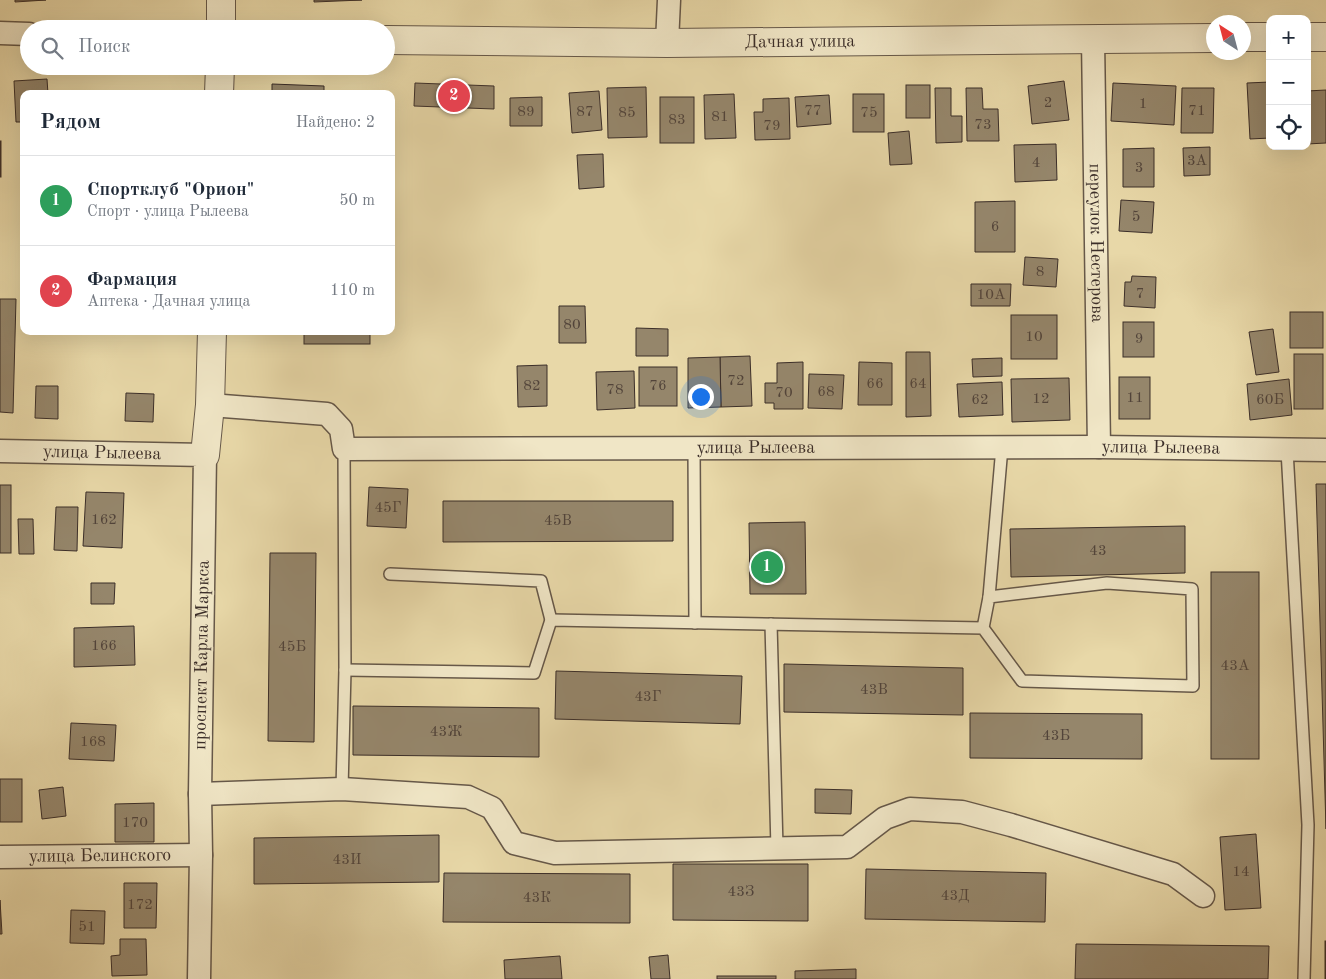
<!DOCTYPE html>
<html lang="ru">
<meta charset="utf-8">
<style>
:root{--surface:#fff;--page:#f2f2f3;--text:#1f2937;--muted:#747a83;--line:#e0e1e3;--accent:#ea580c}
body{margin:0;font-family:"Old Standard TT",serif;background:var(--page);color:var(--text)}
.controls{position:absolute;right:15px;top:15px;display:grid;overflow:hidden;border-radius:10px;box-shadow:0 5px 20px #0002}
.controls button{width:45px;height:45px;display:grid;place-items:center;padding:0;border:0;border-bottom:1px solid var(--line);background:var(--surface);color:var(--text);font:25px sans-serif}
.compass{position:absolute;left:1206px;top:15px;width:45px;height:45px;border-radius:50%;background:var(--surface);box-shadow:0 5px 20px #0002;rotate:324deg}
.you{position:absolute;left:700px;top:396px;width:18px;height:18px;margin:-12px;border:4px solid #fff;border-radius:50%;background:#1a73e8;box-shadow:0 0 0 8px #1a73e833}
.badge{display:grid;place-items:center;width:32px;height:32px;border-radius:50%;background:var(--accent);color:#fff;font-size:16px;font-weight:700}
.pin{position:absolute;translate:-50% -50%;border:2px solid #fff;box-shadow:0 1px 5px #0006}
.list{margin:0;padding:0;list-style:none}
h2{display:flex;justify-content:space-between;align-items:center;height:65px;margin:0;padding:0 20px;font-size:21px}
h2 small{font-size:16px;font-weight:400;color:var(--muted)}
.list li{display:grid;grid-template-columns:32px 1fr auto;gap:15px;align-items:center;box-sizing:border-box;height:90px;padding:0 20px;border-top:1px solid var(--line)}
.list b{display:block;font-size:19px;white-space:nowrap}
.list p{margin:0;font-size:16px;white-space:nowrap;color:var(--muted)}
.list em{font-size:16px;font-style:normal;color:var(--muted)}
.icon{flex:none;width:28px;height:28px;fill:none;stroke:currentColor;stroke-width:2;stroke-linecap:round;stroke-linejoin:round}
.map{position:relative;flex:none;width:1326px;height:979px;overflow:hidden}
.search{position:absolute;background:var(--surface);box-shadow:0 5px 20px #0002;left:20px;top:20px;width:375px;height:55px;display:flex;align-items:center;gap:12px;box-sizing:border-box;padding:0 18px;border-radius:28px;color:var(--muted);font-size:19px}
.panel{position:absolute;background:var(--surface);box-shadow:0 5px 20px #0002;left:20px;top:90px;width:375px;height:245px;border-radius:10px}
.map>svg:first-child{display:block}
.building{fill:#95866b;stroke:#3b2e29}
.lines{fill:none;stroke-linecap:round;stroke-linejoin:round}
.service-casing{stroke:#665849;stroke-width:14}
.minor-casing{stroke:#665849;stroke-width:25}
.tertiary-casing{stroke:#665849;stroke-width:30}
.service{stroke:#f0e6c6;stroke-width:11}
.minor{stroke:#f0e6c6;stroke-width:22}
.tertiary{stroke:#f0e6c6;stroke-width:28}
.labels{text-anchor:middle;dominant-baseline:central;stroke-width:4;stroke-linejoin:round;paint-order:stroke}
.number-label{font-size:15px;fill:#52443a}
.street-label{font-size:18px;fill:#3b2e29;stroke:#f0e6c6}
</style>
<div class="map">
<svg width="1326" height="979" viewBox="0 0 1326 979">
<rect width="100%" height="100%" fill="#e8d8a8"/>
<filter id="stains"><feTurbulence type="fractalNoise" baseFrequency=".004" numOctaves="4"/><feColorMatrix values="0 0 0 0 .2 0 0 0 0 .09 0 0 0 0 .02 0 0 0 .5 -.17"/></filter>
<radialGradient id="worn" r=".72"><stop offset=".6" stop-color="#630" stop-opacity="0"/><stop offset="1" stop-color="#630" stop-opacity=".3"/></radialGradient>
<g class="building">
<path d="M15 0H46L15 2Z"/>
<path d="M314 0H362L314 2Z"/>
<path d="M47 79 48 94H24V122H16L14 81Z"/>
<path d="M1064 81 1069 120 1032 124 1028 86Z"/>
<path d="M1270 82V138L1250 139 1247 83Z"/>
<path d="M415 83 494 86V109L414 106Z"/>
<path d="M1113 83 1176 86 1174 125 1111 121Z"/>
<path d="M272 84 324 86V94H272Z"/>
<rect x="906" y="85" width="24" height="33"/>
<path d="M646 87 647 137 608 138 607 88Z"/>
<path d="M935 88H951V116H962V142L936 143Z"/>
<path d="M966 88H982L983 109H998L999 141H967Z"/>
<path d="M1182 88H1214L1213 133H1181Z"/>
<path d="M1326 90V143L1307 144V91Z"/>
<path d="M599 91 602 130 572 133 569 93Z"/>
<path d="M734 94 736 138 705 139 704 95Z"/>
<rect x="853" y="94" width="31" height="38"/>
<path d="M829 95 831 124 797 127 795 97Z"/>
<path d="M542 97V126H510V98Z"/>
<rect x="660" y="97" width="34" height="46"/>
<path d="M789 98 790 139 755 140 754 112H763V99Z"/>
<path d="M909 131 912 164 890 165 888 133Z"/>
<rect x="0" y="141" width="1" height="36"/>
<path d="M1056 144 1057 180 1015 182 1014 145Z"/>
<path d="M1210 147V175L1184 176 1183 148Z"/>
<path d="M1154 148V187H1123V149Z"/>
<path d="M603 154 604 187 579 189 577 155Z"/>
<path d="M1121 200 1154 202 1152 233 1119 231Z"/>
<path d="M1015 201V252H975V202Z"/>
<path d="M1025 257 1058 259 1056 287 1023 285Z"/>
<path d="M1132 276 1156 277 1155 308 1124 306 1125 282H1131Z"/>
<path d="M971 284H1011L1010 306H971Z"/>
<path d="M0 299H16L13 413 0 412Z"/>
<path d="M559 306H585L586 343H559Z"/>
<rect x="1290" y="312" width="33" height="36"/>
<rect x="1011" y="315" width="46" height="44"/>
<rect x="1123" y="322" width="31" height="35"/>
<path d="M636 328 668 329V356H636Z"/>
<path d="M1273 329 1279 372 1256 375 1249 332Z"/>
<path d="M114 331H147V332L114 333Z"/>
<rect x="304" y="331" width="66" height="13"/>
<path d="M906 352H930L931 416 906 417Z"/>
<rect x="1294" y="354" width="29" height="55"/>
<path d="M750 356 752 406 721 407 720 357Z"/>
<path d="M720 357 721 407 688 408V358Z"/>
<path d="M1002 358V376L973 377 972 359Z"/>
<path d="M803 362V409H774V403H765V383H777V363Z"/>
<path d="M859 362 892 363V405H858Z"/>
<path d="M547 365V406L518 407 517 366Z"/>
<rect x="639" y="367" width="38" height="39"/>
<path d="M634 371 635 408 597 410 596 372Z"/>
<path d="M809 374 844 375 842 409 808 408Z"/>
<rect x="1119" y="377" width="31" height="42"/>
<path d="M1069 378 1070 420 1012 422 1011 379Z"/>
<path d="M1289 379 1292 415 1250 420 1247 384Z"/>
<path d="M1002 382 1003 415 959 417 957 384Z"/>
<path d="M36 386H58V419L35 418Z"/>
<path d="M126 393 154 394 153 422 125 421Z"/>
<path d="M1316 484H1326V829Z"/>
<rect x="0" y="485" width="11" height="68"/>
<path d="M369 487 408 489 406 528 367 526Z"/>
<path d="M86 492 124 493 122 548 83 546Z"/>
<path d="M443 501H673V541L443 542Z"/>
<path d="M56 507H78L77 551 54 550Z"/>
<path d="M18 519H33L34 554H19Z"/>
<path d="M805 522 806 594H750L749 523Z"/>
<path d="M1185 526V573L1011 577 1010 529Z"/>
<path d="M270 553H316L314 742 268 741Z"/>
<rect x="1211" y="572" width="48" height="187"/>
<path d="M91 583H115L114 604H91Z"/>
<path d="M134 626 135 665 74 667V628Z"/>
<path d="M784 664 963 668V715L784 712Z"/>
<path d="M556 671 742 676 740 724 555 719Z"/>
<path d="M353 706 539 708V757L353 755Z"/>
<path d="M970 713 1142 714V759L970 758Z"/>
<path d="M71 723 116 725 114 761 69 759Z"/>
<rect x="0" y="779" width="22" height="43"/>
<path d="M63 787 66 816 42 819 39 790Z"/>
<path d="M815 789 852 790 851 814 815 813Z"/>
<path d="M154 803V842H115V804Z"/>
<path d="M1256 834 1261 908 1225 910 1220 837Z"/>
<path d="M439 835V882L254 884V838Z"/>
<path d="M673 864H808V921L673 920Z"/>
<path d="M866 869 1046 873 1045 922 865 919Z"/>
<path d="M444 873 630 874V923L443 922Z"/>
<path d="M124 883H157L156 928H124Z"/>
<path d="M0 900 2 934H0Z"/>
<path d="M71 910 105 911 104 944 70 943Z"/>
<path d="M120 939H146L147 975 112 976 111 956 120 955Z"/>
<rect x="1325" y="941" width="1" height="38"/>
<path d="M1076 944 1269 946 1268 979H1075Z"/>
<path d="M668 955 670 979H651L649 957Z"/>
<path d="M560 956 562 979H505L504 960Z"/>
<path d="M856 969V979H795V971Z"/>
<rect x="717" y="976" width="59" height="3"/>
</g>
<g class="lines">
<defs>
<g id="service">
<path d="M694 448 695 623"/>
<path d="M1287 450 1308 825 1304 979"/>
<path d="M390 574 541 581 551 620"/>
<path d="M989 597 1002 447"/>
<path d="M771 624 777 848"/>
<path d="M345 670 534 673 551 620 983 628 1022 681 1193 686 1192 589 1107 583 989 597 983 628"/>
<path d="M342 789 345 670 344 449"/>
</g>
<g id="minor">
<path d="M0 33 29 34"/>
<path id="s1" d="M1093 39 1099 447"/>
<path d="M667 43 669 0"/>
<path id="s2" d="M210 405 327 414 341 429 344 449 1099 447 1326 450"/>
<path id="s3" d="M0 451 205 455 200 794 201 855 199 979"/>
<path d="M200 794 342 789 468 797 492 808 514 843 555 853 847 847 885 818 910 809 962 812 1011 825 1173 874 1203 896"/>
<path id="s4" d="M0 857 201 855"/>
</g>
<g id="tertiary">
<path d="M221 29V0"/>
<path d="M1244 37H1270"/>
<path d="M1307 37H1326"/>
<path id="s5" d="M386 40 667 43 1214 38"/>
<path d="M219 94 220 66"/>
<path d="M205 455 210 405 212 331"/>
</g>
</defs>
<use href="#service" class="service-casing"/>
<use href="#minor" class="minor-casing"/>
<use href="#tertiary" class="tertiary-casing"/>
<use href="#service" class="service"/>
<use href="#minor" class="minor"/>
<use href="#tertiary" class="tertiary"/>
</g>
<g class="labels">
<g class="number-label">
<text x="1048" y="103">2</text>
<text x="1143" y="104">1</text>
<text x="813" y="111">77</text>
<text x="1197" y="111">71</text>
<text x="526" y="112">89</text>
<text x="585" y="112">87</text>
<text x="627" y="113">85</text>
<text x="869" y="113">75</text>
<text x="720" y="117">81</text>
<text x="677" y="120">83</text>
<text x="983" y="125">73</text>
<text x="772" y="126">79</text>
<text x="1197" y="161">3А</text>
<text x="1036" y="163">4</text>
<text x="1139" y="168">3</text>
<text x="1136" y="217">5</text>
<text x="995" y="227">6</text>
<text x="1040" y="272">8</text>
<text x="1140" y="294">7</text>
<text x="991" y="295">10А</text>
<text x="572" y="325">80</text>
<text x="1034" y="337">10</text>
<text x="1139" y="339">9</text>
<text x="736" y="381">72</text>
<text x="875" y="384">66</text>
<text x="918" y="384">64</text>
<text x="532" y="386">82</text>
<text x="658" y="386">76</text>
<text x="615" y="390">78</text>
<text x="826" y="392">68</text>
<text x="784" y="393">70</text>
<text x="1135" y="398">11</text>
<text x="1041" y="399">12</text>
<text x="980" y="400">62</text>
<text x="1270" y="400">60Б</text>
<text x="388" y="508">45Г</text>
<text x="104" y="520">162</text>
<text x="558" y="521">45В</text>
<text x="1098" y="551">43</text>
<text x="104" y="646">166</text>
<text x="292" y="647">45Б</text>
<text x="1235" y="666">43А</text>
<text x="874" y="690">43В</text>
<text x="648" y="697">43Г</text>
<text x="446" y="732">43Ж</text>
<text x="1056" y="736">43Б</text>
<text x="93" y="742">168</text>
<text x="135" y="823">170</text>
<text x="347" y="860">43И</text>
<text x="1241" y="872">14</text>
<text x="741" y="892">43З</text>
<text x="955" y="896">43Д</text>
<text x="537" y="898">43К</text>
<text x="140" y="905">172</text>
<text x="87" y="927">51</text>
</g>
<g class="street-label">
<text stroke="none"><textPath href="#s5" startOffset="414">Дачная улица</textPath></text>
<text stroke="none"><textPath href="#s1" startOffset="204">переулок Нестерова</textPath></text>
<text stroke="none"><textPath href="#s2" startOffset="570">улица Рылеева</textPath></text>
<text stroke="none"><textPath href="#s2" startOffset="975">улица Рылеева</textPath></text>
<text stroke="none"><textPath href="#s3" startOffset="102">улица Рылеева</textPath></text>
<text transform="translate(202 655) rotate(-89)">проспект Карла Маркса</text>
<text stroke="none"><textPath href="#s4" startOffset="100">улица Белинского</textPath></text>
</g>
</g>
<rect width="100%" height="100%" filter="url(#stains)"/>
<rect width="100%" height="100%" fill="url(#worn)"/>
</svg>
<div class="controls">
<button>+</button>
<button>−</button>
<button><svg class="icon" aria-label="locate" viewBox="0 0 24 24"><circle cx="12" cy="12" r="6"/><path d="M12 2v4M12 18v4M2 12h4M18 12h4"/></svg></button>
</div>
<svg class="compass" viewBox="-18 -18 36 36"><path d="M0-13l5 13h-10z" fill="#e53935"/><path d="M0 13l5-13h-10z" fill="#747a83"/></svg>
<div class="you"></div>
<div class="pin badge" style="left:767px;top:567px;background:#2e9e5b">1</div>
<div class="pin badge" style="left:454px;top:96px;background:#e0444e">2</div>
<div class="search"><svg class="icon" aria-label="search" viewBox="0 0 24 24"><circle cx="10" cy="10" r="6"/><path d="M15 15l6 6"/></svg>Поиск</div>
<section class="panel">
<h2>Рядом<small>Найдено: 2</small></h2>
<ul class="list">
<li><span class="badge" style="background:#2e9e5b">1</span><div><b>Спортклуб &quot;Орион&quot;</b><p>Спорт · улица Рылеева</p></div><em>50 m</em></li>
<li><span class="badge" style="background:#e0444e">2</span><div><b>Фармация</b><p>Аптека · Дачная улица</p></div><em>110 m</em></li>
</ul>
</section>
</div>
